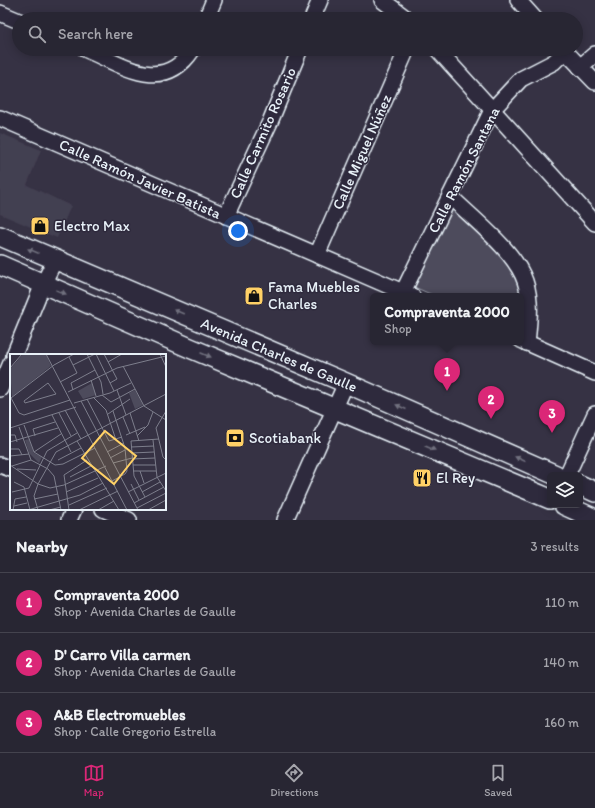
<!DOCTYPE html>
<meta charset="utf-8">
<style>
:root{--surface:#282633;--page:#34323f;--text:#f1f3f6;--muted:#a5a5ac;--line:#44434e;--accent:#db2777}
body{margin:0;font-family:Itim,sans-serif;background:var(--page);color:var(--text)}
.controls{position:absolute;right:12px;bottom:12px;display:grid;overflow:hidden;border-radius:6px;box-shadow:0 2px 10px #0003}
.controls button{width:36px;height:36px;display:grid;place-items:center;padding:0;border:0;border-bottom:1px solid var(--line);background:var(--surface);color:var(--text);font:20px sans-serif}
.you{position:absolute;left:238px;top:231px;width:14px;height:14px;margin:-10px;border:3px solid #fff;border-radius:50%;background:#1a73e8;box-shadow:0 0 0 6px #1a73e833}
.badge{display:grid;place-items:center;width:26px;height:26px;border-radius:50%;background:var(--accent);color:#fff;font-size:13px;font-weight:700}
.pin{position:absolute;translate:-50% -33px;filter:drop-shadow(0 1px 2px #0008)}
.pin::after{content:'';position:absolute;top:21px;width:14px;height:12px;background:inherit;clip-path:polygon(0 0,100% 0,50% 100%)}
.popup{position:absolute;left:370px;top:293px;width:154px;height:52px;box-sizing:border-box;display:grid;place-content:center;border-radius:6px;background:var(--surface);filter:drop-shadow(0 1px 3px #0005);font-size:13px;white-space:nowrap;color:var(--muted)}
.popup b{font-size:15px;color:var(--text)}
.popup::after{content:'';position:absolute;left:50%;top:100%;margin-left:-8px;border:8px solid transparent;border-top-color:var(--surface)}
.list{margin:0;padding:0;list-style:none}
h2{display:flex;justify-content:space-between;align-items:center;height:52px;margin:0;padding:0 16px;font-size:17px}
h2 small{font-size:13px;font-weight:400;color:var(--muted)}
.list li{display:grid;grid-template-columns:26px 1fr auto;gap:12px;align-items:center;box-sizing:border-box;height:60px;padding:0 16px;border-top:1px solid var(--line)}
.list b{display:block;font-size:15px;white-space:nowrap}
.list p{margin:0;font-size:13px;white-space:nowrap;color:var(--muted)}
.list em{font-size:13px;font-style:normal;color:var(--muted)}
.icon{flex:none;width:22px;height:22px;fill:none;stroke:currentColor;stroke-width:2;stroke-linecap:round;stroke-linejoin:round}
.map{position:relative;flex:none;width:595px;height:520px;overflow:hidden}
.search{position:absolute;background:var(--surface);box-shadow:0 2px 10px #0003;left:12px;right:12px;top:12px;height:44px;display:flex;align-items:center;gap:10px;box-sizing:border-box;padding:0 14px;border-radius:22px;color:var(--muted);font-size:15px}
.sheet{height:232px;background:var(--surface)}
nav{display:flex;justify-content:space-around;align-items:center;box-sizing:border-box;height:56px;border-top:1px solid var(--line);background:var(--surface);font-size:11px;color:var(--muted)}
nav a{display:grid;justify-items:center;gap:2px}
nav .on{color:var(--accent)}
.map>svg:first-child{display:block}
.built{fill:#433f51}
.green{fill:#4d4b5c;stroke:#9a9eaa}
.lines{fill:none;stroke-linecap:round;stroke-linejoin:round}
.minor-casing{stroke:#e8f1f8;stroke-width:18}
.major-casing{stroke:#e8f1f8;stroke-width:22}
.minor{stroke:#2f2a3d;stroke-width:15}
.major{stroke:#2f2a3d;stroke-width:19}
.oneway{fill:#70707e}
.labels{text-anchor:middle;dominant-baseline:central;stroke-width:3;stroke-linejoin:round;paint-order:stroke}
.street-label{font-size:15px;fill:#e8f1f8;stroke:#2f2a3d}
.poi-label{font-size:15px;fill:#e8f1f8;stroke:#2f2a3d;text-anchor:start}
.inset-road{fill:none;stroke:#7d7e8c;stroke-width:1}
.view{fill:#ffd166;fill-opacity:0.15;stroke:#ffd166;stroke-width:2}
.inset-edge{fill:none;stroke:#e8f1f8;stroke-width:2}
</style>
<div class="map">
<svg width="595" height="520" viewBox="0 0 595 520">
<rect width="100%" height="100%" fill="#363244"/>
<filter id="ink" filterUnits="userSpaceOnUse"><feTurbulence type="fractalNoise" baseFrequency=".025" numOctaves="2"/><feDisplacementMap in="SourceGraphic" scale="8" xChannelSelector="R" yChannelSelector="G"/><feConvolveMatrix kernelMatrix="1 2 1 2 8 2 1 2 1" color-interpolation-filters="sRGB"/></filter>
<g filter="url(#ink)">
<path class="built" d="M0 133 41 150 27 185 71 206 57 238 0 214Z"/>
<path class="green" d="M443 202 504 251 522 291 521 296H435L405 283Z"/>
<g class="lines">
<defs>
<g id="minor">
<path d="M382 0 407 19"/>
<path d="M518 0 535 19"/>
<path d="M0 13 19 21"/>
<path d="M206 19 214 0"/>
<path d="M312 19 320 0"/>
<path d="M85 49C124 66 163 95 193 49"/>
<path d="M437 49 595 223"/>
<path d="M563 49 595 82"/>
<path d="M580 67 595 54"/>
<path d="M0 118 412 296"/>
<path d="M450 196C473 219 515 251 525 281 532 301 529 323 527 343"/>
<path d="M226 216 270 122 300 49"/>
<path d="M317 255 407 49"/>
<path d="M403 292 492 110 521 79 554 62 565 51"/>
<path d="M521 340 595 373"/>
<path d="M14 355 43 284 55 260"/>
<path d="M0 389 11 363"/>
<path d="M0 465 11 469"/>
<path d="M567 475 595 414"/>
<path d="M103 509 129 520"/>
<path d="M69 520 74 509"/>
<path d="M285 520 346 383"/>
</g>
<g id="major">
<path d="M0 236 346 383 556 475"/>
<path d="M0 265 190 348 550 499"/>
<path d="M580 485 595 492"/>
<path d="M564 505 595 519"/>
</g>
</defs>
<use href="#minor" class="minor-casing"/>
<use href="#major" class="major-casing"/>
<use href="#minor" class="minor"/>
<use href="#major" class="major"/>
</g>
<defs><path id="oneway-solid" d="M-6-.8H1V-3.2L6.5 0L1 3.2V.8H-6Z"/></defs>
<g class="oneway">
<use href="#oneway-solid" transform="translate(33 251) rotate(-157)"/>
<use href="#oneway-solid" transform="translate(61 292) rotate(23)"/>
<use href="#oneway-solid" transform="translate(179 312) rotate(-157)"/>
<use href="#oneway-solid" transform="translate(206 355) rotate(23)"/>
<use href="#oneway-solid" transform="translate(401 407) rotate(-156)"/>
<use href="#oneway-solid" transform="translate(430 448) rotate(23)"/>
<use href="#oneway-solid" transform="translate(520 459) rotate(-156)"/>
</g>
</g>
<defs>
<symbol id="shop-square" viewBox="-11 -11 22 22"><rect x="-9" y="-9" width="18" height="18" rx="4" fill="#ffd166" stroke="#2f2a3d"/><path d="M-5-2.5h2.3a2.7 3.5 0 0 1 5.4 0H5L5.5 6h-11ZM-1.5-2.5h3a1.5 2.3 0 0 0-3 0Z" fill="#111"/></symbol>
<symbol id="bank-square" viewBox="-11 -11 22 22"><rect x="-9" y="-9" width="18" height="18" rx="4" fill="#ffd166" stroke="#2f2a3d"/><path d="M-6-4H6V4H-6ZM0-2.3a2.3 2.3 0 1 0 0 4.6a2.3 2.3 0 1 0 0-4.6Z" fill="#111"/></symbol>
<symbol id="restaurant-square" viewBox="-11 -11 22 22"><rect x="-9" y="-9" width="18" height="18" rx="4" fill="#ffd166" stroke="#2f2a3d"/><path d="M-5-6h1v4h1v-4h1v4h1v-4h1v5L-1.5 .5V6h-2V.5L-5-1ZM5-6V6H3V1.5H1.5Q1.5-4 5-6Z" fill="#111"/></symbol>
</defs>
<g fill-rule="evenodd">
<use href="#shop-square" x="29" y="215" width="22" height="22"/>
<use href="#shop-square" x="243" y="285" width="22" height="22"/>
<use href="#bank-square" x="224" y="427" width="22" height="22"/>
<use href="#restaurant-square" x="411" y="467" width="22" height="22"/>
</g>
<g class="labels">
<g class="street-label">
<text transform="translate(263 133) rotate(-66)">Calle Carmito Rosario</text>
<text transform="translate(362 152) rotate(-66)">Calle Miguel Núñez</text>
<text transform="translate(464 170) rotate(-63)">Calle Ramón Santana</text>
<text transform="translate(140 179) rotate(24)">Calle Ramón Javier Batista</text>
<text transform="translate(279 355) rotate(23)">Avenida Charles de Gaulle</text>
</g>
<g class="poi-label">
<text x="54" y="226">Electro Max</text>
<text x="268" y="287">Fama Muebles<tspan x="268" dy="17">Charles</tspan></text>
<text x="249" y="438">Scotiabank</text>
<text x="436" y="478">El Rey</text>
</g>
</g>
<g transform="translate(10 354)">
<rect width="156" height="156" fill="#363244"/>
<path d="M13 0H36L41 12 2 43 0 15ZM82 29 86 41 73 45 68 37ZM125 36 133 51 125 55 119 39ZM19 85 24 99 32 103 29 109 19 99 15 86Z" fill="#4d4b5c"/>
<path class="inset-road" d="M36 0 117 156M77 0 91 28 93 40M86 0 104 37M94 0 107 25 100 29M150 0 156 13M98 8 112 0M63 11 85 0M113 12 134 52 156 66M0 14 12 0M81 26 86 42M50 28 67 19 59 3M38 29 46 40 15 49 14 47ZM63 36 61 29 85 16M107 36 116 61M58 38 107 14 156 2M92 41 101 48 125 35M0 42 9 59 14 61 60 46M83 43 96 56 106 86M1 44 44 11 64 0M77 45 99 87 112 83M71 47 128 156M64 49 100 39 121 29M55 56 71 85M156 57 146 74 153 103 156 106M49 59 61 82M120 59 129 87M98 60 120 45M42 61 61 98M113 63 120 80M14 71 24 98 45 111 53 110 85 94M9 73 21 106 38 115 44 122 51 156M0 74 66 53M0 81H5L7 88M116 81 135 73M25 82 23 75 45 68M127 82 138 71 143 58M143 86 147 123 156 137M67 87 109 156M0 88 48 74M121 93 144 92M0 95H9L12 101M24 98 51 80M97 98 114 89M122 99 144 98M0 102 19 100M100 104 115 96M122 105 145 104M48 106 71 94M103 109 122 104M0 111 28 130 46 98 156 40M123 111H146M2 112 21 106M7 115 26 116M123 117H146M130 117 134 129M60 123 81 112M102 127 115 120 117 117 115 94 103 57M4 128 14 133 20 156M121 130 129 146M2 138 19 134 37 97 67 79M56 138 88 124M118 138 156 119M132 138 150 128M135 143 124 122 121 87 149 85M24 145 48 140M124 149 154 133M59 151 97 134M4 152 17 149M127 154 156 139M3 156 5 145 16 143M18 156 70 141 93 129M28 156 24 142 28 130 40 134 54 131 96 112M39 156 51 153M59 156 54 121 77 106M69 156 108 137M88 156 104 147M138 156 156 146"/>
<path class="view" d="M95 77 126 102 104 130 72 104Z"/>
<rect width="156" height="156" class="inset-edge"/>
</g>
</svg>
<div class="controls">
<button><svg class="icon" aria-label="layers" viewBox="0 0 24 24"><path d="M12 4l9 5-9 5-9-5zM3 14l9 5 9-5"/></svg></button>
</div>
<div class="you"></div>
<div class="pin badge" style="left:447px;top:391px">1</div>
<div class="popup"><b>Compraventa 2000</b>Shop</div>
<div class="pin badge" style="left:491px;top:419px">2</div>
<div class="pin badge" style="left:552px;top:433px">3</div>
<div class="search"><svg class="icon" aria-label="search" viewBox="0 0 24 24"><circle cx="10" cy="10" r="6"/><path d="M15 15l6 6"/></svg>Search here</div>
</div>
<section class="sheet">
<h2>Nearby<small>3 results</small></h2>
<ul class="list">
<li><span class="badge">1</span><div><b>Compraventa 2000</b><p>Shop · Avenida Charles de Gaulle</p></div><em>110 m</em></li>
<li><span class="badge">2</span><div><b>D' Carro Villa carmen</b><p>Shop · Avenida Charles de Gaulle</p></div><em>140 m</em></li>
<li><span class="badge">3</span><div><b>A&amp;B Electromuebles</b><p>Shop · Calle Gregorio Estrella</p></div><em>160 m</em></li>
</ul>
</section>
<nav>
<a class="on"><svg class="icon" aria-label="map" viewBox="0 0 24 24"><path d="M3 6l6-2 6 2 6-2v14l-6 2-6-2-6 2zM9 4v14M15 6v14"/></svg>Map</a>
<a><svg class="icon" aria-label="directions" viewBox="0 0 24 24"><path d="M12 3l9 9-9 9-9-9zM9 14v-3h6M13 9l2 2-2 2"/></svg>Directions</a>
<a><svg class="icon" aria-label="saved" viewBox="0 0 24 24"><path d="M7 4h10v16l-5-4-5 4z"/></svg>Saved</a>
</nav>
